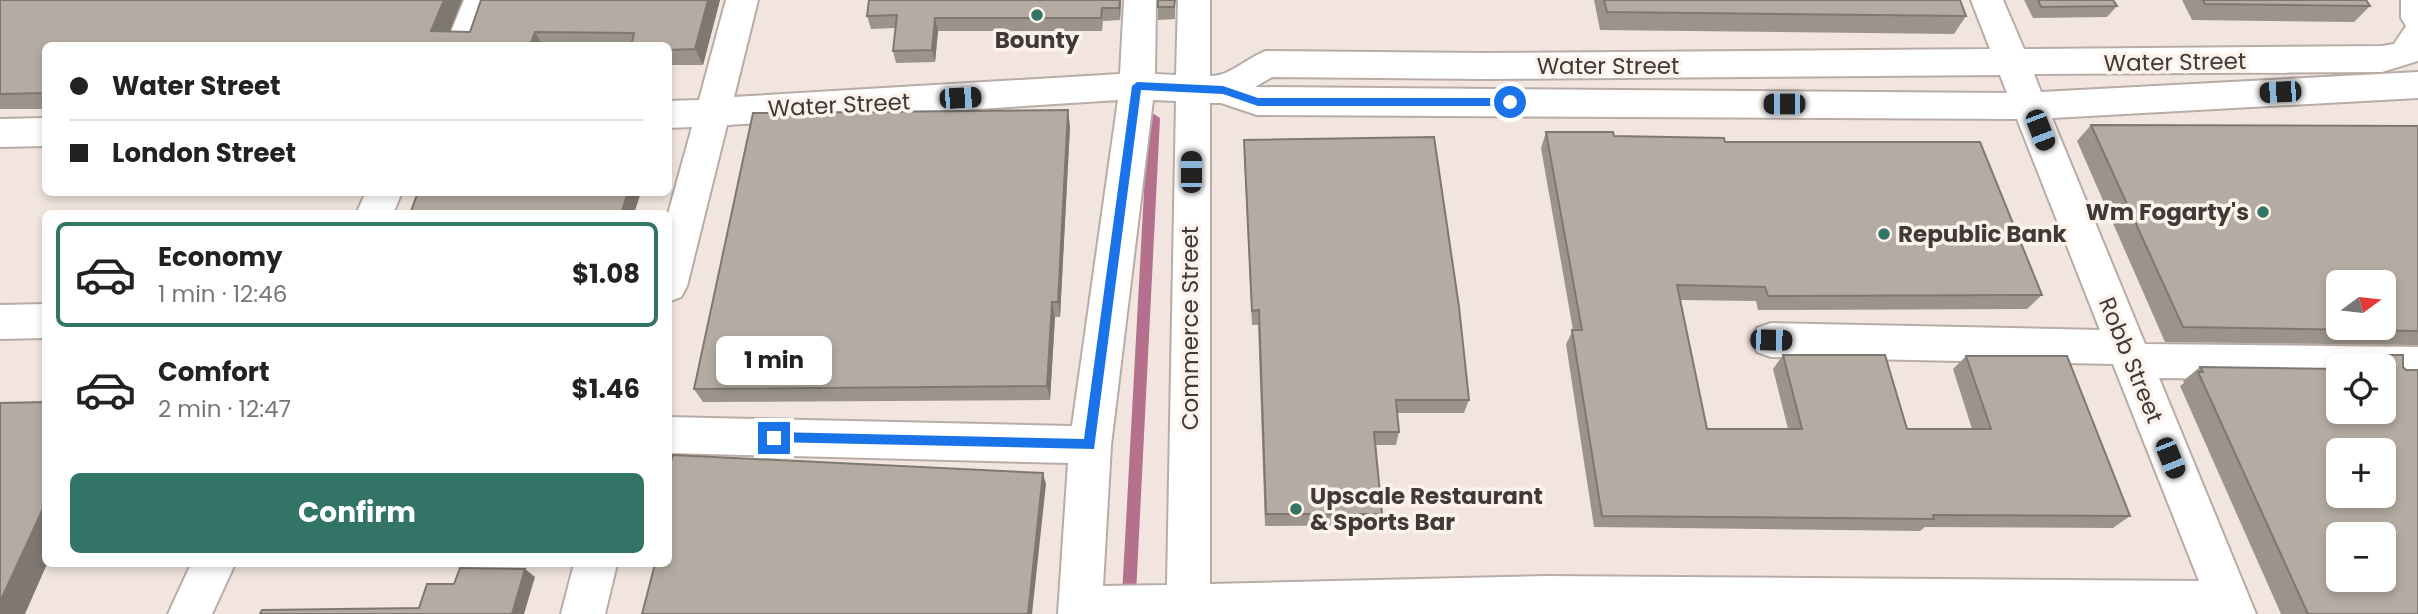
<!DOCTYPE html>
<meta charset="utf-8">
<style>
:root{--surface:#fff;--page:#f6f6f6;--text:#222;--muted:#767676;--line:#e0e0e0;--accent:#327567}
body{margin:0;font-family:Poppins,sans-serif;background:var(--page);color:var(--text);height:100vh;display:flex;flex-direction:column;font-size:26px;white-space:nowrap}
*{box-sizing:border-box;margin:0}
p{font-size:23px;color:var(--muted)}
.icon{flex:none;width:38px;height:38px;fill:none;stroke:currentColor;stroke-width:2;stroke-linecap:round;stroke-linejoin:round}
.map{position:relative;flex:1;overflow:hidden}
.side{position:absolute;left:42px;top:210px;width:630px;height:357px;display:flex;flex-direction:column;background:var(--surface);border-radius:10px;box-shadow:0 4px 10px #0003}
.side>*{flex:none}
.guide{position:absolute;left:42px;top:42px;width:630px;height:154px;border-radius:10px;box-shadow:0 4px 10px #0003;display:grid;align-content:center;height:154px;padding:0 28px;background:var(--surface)}
.needle{width:46px;rotate:75deg}
.controls{position:absolute;left:2326px;top:270px;display:grid;gap:14px}
.controls a{display:grid;place-items:center;width:70px;height:70px;border-radius:10px;background:var(--surface);box-shadow:0 4px 10px #0003;font-size:35px}
.end{position:absolute;width:32px;height:32px;margin:-16px;border:9px solid #1a73e8;background:#fff;box-shadow:0 0 0 4px #fff}
.from{border-radius:50%}
.bubble{position:absolute;height:49px;border-radius:10px;background:var(--surface);box-shadow:0 4px 10px #0003;font-size:23px;font-weight:700;line-height:49px;text-align:center}
.car{position:absolute;width:21px;height:42px;margin:-21px -10px;border-radius:9px;box-shadow:0 0 5px 2px #0007;background:linear-gradient(#222 24%,#8ab4d8 0 40%,#222 0 76%,#8ab4d8 0 86%,#222 0)}
.guide b{display:flex;align-items:center;gap:24px;height:66px;font-size:26px}
.guide b+b{border-top:2px solid var(--line)}
.guide i{width:18px;height:18px;background:var(--text)}
ul{padding:12px 0 0;list-style:none}
li{display:flex;align-items:center;gap:21px;height:105px;margin:0 14px 10px;padding:0 14px;border:4px solid transparent;border-radius:10px}
li div{flex:1}
li b{display:block;font-size:26px}
li em{font-style:normal;font-weight:700}
li.selected{border-color:var(--accent)}
li>.icon{width:63px;height:63px;stroke-width:1.5}
.primary-button{display:flex;gap:14px;margin-top:auto;padding:14px 28px}
.primary-button a{flex:1;height:80px;border-radius:10px;background:var(--accent);color:#fff;font-size:28px;font-weight:700;line-height:80px;text-align:center}
.map>svg:first-child{display:block}
.lines{fill:none;stroke-linecap:round;stroke-linejoin:round}
.stream{fill:#b4708c;fill-rule:evenodd}
.minor-casing{stroke:#b8aca6;stroke-width:4}
.minor{fill:#fff;fill-rule:evenodd}
.wall{fill:#9b948b}
.shaded-wall{fill:#7e7871}
.building{fill:#b4aca2;stroke:#7e7871;stroke-width:2;fill-rule:evenodd}
.route{fill:#1a73e8}
.poi-dot{fill:#327567;stroke:#fff2ec;stroke-width:2.5}
.labels{text-anchor:middle;stroke-width:7;stroke-linejoin:round;paint-order:stroke}
.poi-label{font-size:23px;font-weight:bold;fill:#3f3937;stroke:#fff2ec;text-anchor:start}
.street-label{font-size:23px;fill:#3f3937;stroke:#fff2ec}
</style>
<div class="map">
<svg width="2418" height="614" viewBox="0 0 2418 614">
<rect width="100%" height="100%" fill="#f2e5df"/>
<g class="lines">
<path class="stream" d="M1154 114 1160 118 1135 614H1121L1148 118Z"/>
<defs>
<path id="minor" d="M464 0H496L479 46H445Z
M726 0H758L734 97 1120 74 1124 0H1156L1155 74 1176 75 1178 0H1210V76C1229 77 1248 57 1266 51L1482 53 1990 49 1971 0H2003L2024 49 2382 46 2394 44 2406 26 2401 18V0H2418V61L2382 72 2034 74 2041 92 2418 72V98L2052 118 2145 344 2418 347V381H2384V366H2338V380L2159 378 2256 614H1058L1068 463 668 453V417L1072 426 1118 100 727 125 687 286 681 297 668 302V214L692 127 668 128V101L699 100ZM2000 75 2007 93 1255 87 1272 77 1482 79ZM1153 100 1176 101 1167 585 1103 586 1111 445ZM1210 103H1221L1257 115 2017 119 2100 330 1771 323 1757 328 1751 340 1757 352 1771 357 2113 364 2199 581 1545 576 1210 584Z
M46 118V146L0 147V119Z
M366 192H402L393 214H356Z
M46 304V338L0 339V305Z
M191 564H235L212 614H168Z
M574 564H617L605 614H561Z"/>
</defs>
<use href="#minor" class="minor-casing"/>
<use href="#minor" class="minor"/>
</g>
<path class="wall" d="M0 0H462L449 32H470L481 0H720L703 65H668V46H46V109H0Z
M869 0H1121L1120 20 1103 21 1102 31H938L935 62 896 63 893 51 895 28 871 29 867 16Z
M1158 0H1175V19L1158 20Z
M1594 0H1960L1966 16 1954 34 1600 30Z
M2024 0H2113L2117 6 2107 17 2033 18Z
M2182 0H2366L2370 6 2354 22 2192 20Z
M2091 125 2418 126V345L2165 342 2077 141Z
M1070 126 1060 317H1055L1050 400 703 402 694 389Z
M1546 132 1725 142 2042 295 2027 309 1758 310 1756 301 1680 300 1707 429H1788L1773 369 1783 355 1907 429H1972L1953 369 1966 356 2130 516 2113 528 1925 527 1920 531 1594 527 1566 344 1573 330 1541 148Z
M1244 140 1469 400 1464 413H1397L1399 432 1396 445H1376L1382 514 1378 525 1265 526 1258 325H1252L1244 156Z
M2361 355 2403 367 2418 614H2281L2180 386 2184 383 2183 381 2200 367 2338 411 2384 366H2345Z"/>
<path class="shaded-wall" d="M444 0H462L444 46 431 31Z
M708 0H720L703 65 695 49Z
M1120 0H1121L1120 20 1119 8Z
M935 18 938 31 935 62 932 50Z
M535 32 543 46H530Z
M1068 110 1070 126 1060 317 1058 302Z
M628 192H641L634 214H621Z
M1052 302 1055 317 1050 400 1047 386Z
M1043 473 1046 484 1032 614H1028Z
M46 502V564H47L25 614H0V602Z
M525 569 535 577 524 614H512Z"/>
<path class="building" d="M0 0H444L431 31 470 32 481 0H708L695 49 668 50V46H631L634 33 535 32 530 46H46V93L0 94Z
M869 0H1120L1119 8H1102L1101 18H935L932 50 893 51 897 15 867 16Z
M1158 0H1175L1174 7H1158Z
M1604 0H1960L1966 16 1607 12Z
M2038 0H2113L2117 6 2041 7Z
M2203 0H2366L2370 6 2205 4Z
M1068 110 1058 302H1052L1047 386 694 389 753 113Z
M2091 125 2418 126V331L2183 327ZM2338 282H2384V327H2338Z
M1546 132H1613L1614 136 1724 138 1725 142H1980L2042 295 1768 296 1765 287 1677 285 1707 429H1802L1783 355H1885L1907 429H1991L1966 356H2067L2130 516 1933 515 1934 519 1602 516 1572 330H1582Z
M1434 137 1459 307 1469 400H1396L1399 432H1374L1382 514H1266L1259 310 1252 311 1244 140Z
M418 192H628L621 214H410Z
M2361 355H2403V367L2406 370H2418V614H2308L2198 372H2203L2200 367 2338 369V411H2384V366H2361ZM2338 450H2384V495H2338ZM2338 534H2384V579H2338Z
M46 402V502L0 602V403Z
M673 455 1043 473 1028 614H642L655 564H668V470Z
M460 568 525 569 512 614H260L262 610 419 608 427 584H454Z"/>
<path class="route" d="M1137 82 1223 86 1258 98H1510L1515 102 1510 106H1258L1223 94 1141 90 1094 449 770 442 768 438 774 432 1084 439 1132 86Z"/>
<g class="poi-dot">
<circle cx="1037" cy="15" r="7"/>
<circle cx="2263" cy="212" r="7"/>
<circle cx="1884" cy="234" r="7"/>
<circle cx="1296" cy="509" r="7"/>
</g>
<g class="labels">
<g class="poi-label">
<text x="1037" y="48" text-anchor="middle">Bounty</text>
<text x="2249" y="220" text-anchor="end">Wm Fogarty's</text>
<text x="1898" y="242">Republic Bank</text>
<text x="1310" y="504">Upscale Restaurant<tspan x="1310" dy="26">&amp; Sports Bar</tspan></text>
</g>
<g class="street-label">
<text transform="translate(2175 62) rotate(-1)" y="8">Water Street</text>
<text x="1608" y="74">Water Street</text>
<text transform="translate(839 105) rotate(-3)" y="8">Water Street</text>
<text transform="translate(1190 328) rotate(-90)" y="8">Commerce Street</text>
<text transform="translate(2131 360) rotate(68)" y="8">Robb Street</text>
</g>
</g>
</svg>
<div class="controls">
<a><svg class="needle" viewBox="-14 -14 28 28"><path d="M0-13l5 13h-10z" fill="#e53935"/><path d="M0 13l5-13h-10z" fill="#767676"/></svg></a>
<a><svg class="icon" aria-label="locate" viewBox="0 0 24 24"><circle cx="12" cy="12" r="6"/><path d="M12 2v4M12 18v4M2 12h4M18 12h4"/></svg></a>
<a>+</a>
<a>−</a>
</div>
<i class="end from" style="left:1510px;top:102px"></i>
<i class="end" style="left:774px;top:438px"></i>
<div class="bubble" style="left:716px;top:336px;width:116px">1 min</div>
<i class="car" style="left:2280px;top:92px;rotate:267deg"></i>
<i class="car" style="left:960px;top:98px;rotate:87deg"></i>
<i class="car" style="left:1784px;top:104px;rotate:270deg"></i>
<i class="car" style="left:2040px;top:130px;rotate:159deg"></i>
<i class="car" style="left:1191px;top:172px;rotate:0deg"></i>
<i class="car" style="left:1771px;top:340px;rotate:91deg"></i>
<i class="car" style="left:2170px;top:458px;rotate:158deg"></i>
<div class="guide">
<b><i class="from"></i>Water Street</b>
<b><i></i>London Street</b>
</div>
<section class="side">
<ul>
<li class="selected"><svg class="icon" aria-label="car" viewBox="0 0 24 24"><path d="M5 17H2v-5l4-1 3-4h7l3 4 3 1v5h-3M9 17h6M6 11h13"/><circle cx="7" cy="17" r="2"/><circle cx="17" cy="17" r="2"/></svg><div><b>Economy</b><p>1 min · 12:46</p></div><em>$1.08</em></li>
<li><svg class="icon" aria-label="car" viewBox="0 0 24 24"><path d="M5 17H2v-5l4-1 3-4h7l3 4 3 1v5h-3M9 17h6M6 11h13"/><circle cx="7" cy="17" r="2"/><circle cx="17" cy="17" r="2"/></svg><div><b>Comfort</b><p>2 min · 12:47</p></div><em>$1.46</em></li>
</ul>
<div class="primary-button"><a>Confirm</a></div>
</section>
</div>
